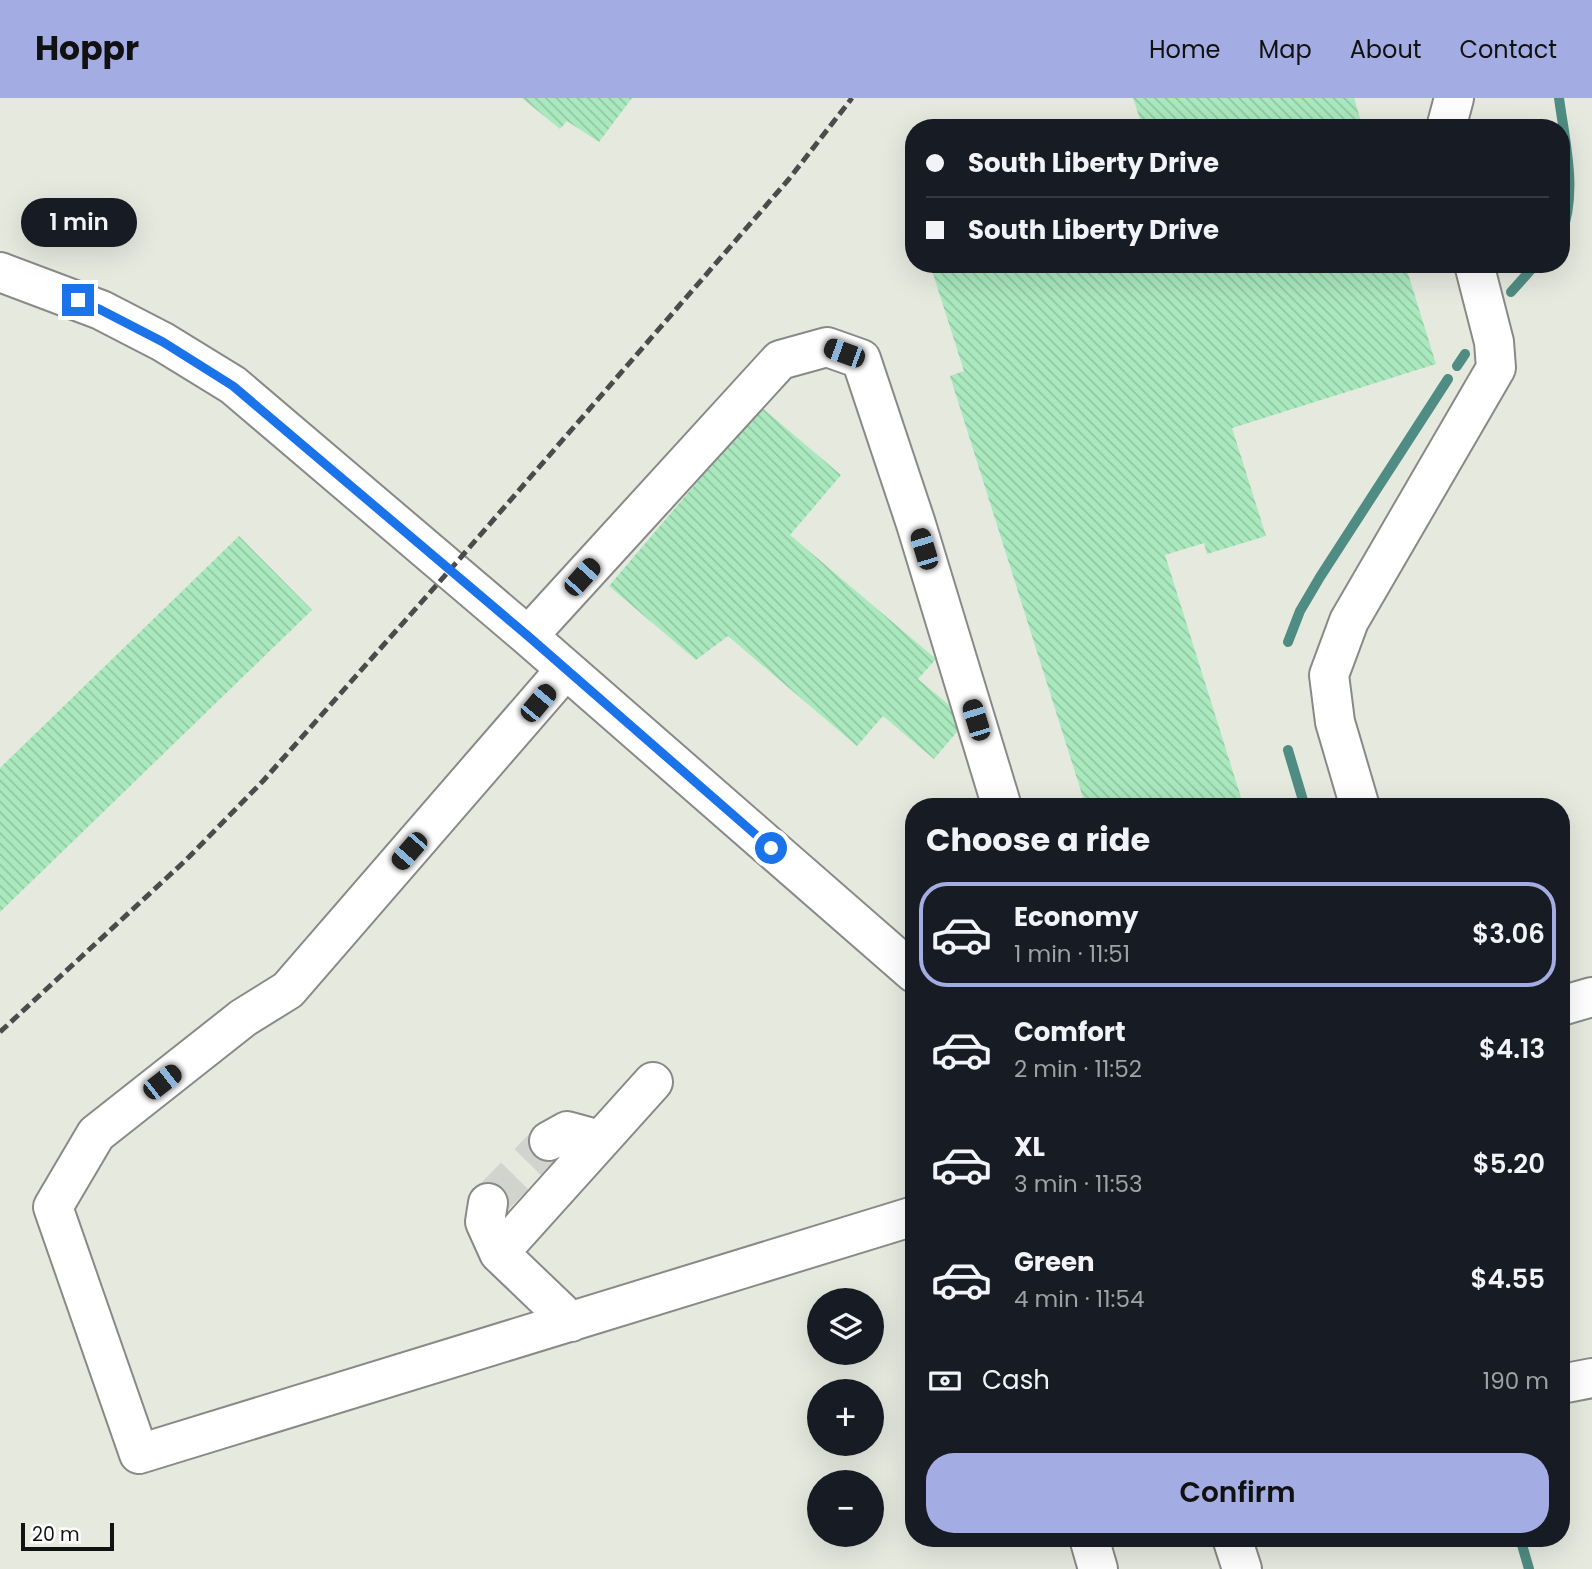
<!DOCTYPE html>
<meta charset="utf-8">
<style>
:root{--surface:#171b24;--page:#20242c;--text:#f1f3f6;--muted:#9ea1a6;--line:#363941;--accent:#a4ade3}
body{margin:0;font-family:Poppins,sans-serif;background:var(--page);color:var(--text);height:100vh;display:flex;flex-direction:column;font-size:26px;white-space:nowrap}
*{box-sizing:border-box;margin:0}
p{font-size:23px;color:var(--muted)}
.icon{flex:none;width:38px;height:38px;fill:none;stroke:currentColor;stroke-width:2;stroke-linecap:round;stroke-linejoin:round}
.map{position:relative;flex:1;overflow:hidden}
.sheet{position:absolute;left:905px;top:700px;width:665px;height:749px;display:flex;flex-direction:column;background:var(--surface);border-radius:28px;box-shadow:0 7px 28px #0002}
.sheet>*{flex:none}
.guide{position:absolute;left:905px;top:21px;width:665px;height:154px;border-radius:28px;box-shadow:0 7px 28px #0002;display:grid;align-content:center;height:154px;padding:0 21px;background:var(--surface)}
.buttons{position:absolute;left:807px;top:1190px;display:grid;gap:14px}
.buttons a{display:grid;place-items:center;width:77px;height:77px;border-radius:50%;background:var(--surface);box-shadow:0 7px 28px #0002;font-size:35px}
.scale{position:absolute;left:21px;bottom:18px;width:93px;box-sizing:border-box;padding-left:7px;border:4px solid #111211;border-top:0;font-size:19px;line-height:24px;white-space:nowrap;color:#111211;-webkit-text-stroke:5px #fff;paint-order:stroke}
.end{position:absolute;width:32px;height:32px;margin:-16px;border:9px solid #1a73e8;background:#fff;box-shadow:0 0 0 4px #fff}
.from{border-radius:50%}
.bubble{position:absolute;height:49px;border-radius:24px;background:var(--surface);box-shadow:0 7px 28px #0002;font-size:23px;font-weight:600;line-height:49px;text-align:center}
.car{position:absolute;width:21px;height:42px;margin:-21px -10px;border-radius:9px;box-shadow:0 0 5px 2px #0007;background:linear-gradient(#222 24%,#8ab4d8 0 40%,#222 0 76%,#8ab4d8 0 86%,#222 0)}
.guide b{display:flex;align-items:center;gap:24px;height:66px;font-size:26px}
.guide b+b{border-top:2px solid var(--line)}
.guide i{width:18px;height:18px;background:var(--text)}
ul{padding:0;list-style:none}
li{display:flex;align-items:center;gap:21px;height:105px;margin:0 14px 10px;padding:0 7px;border:4px solid transparent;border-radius:28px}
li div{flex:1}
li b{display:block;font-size:26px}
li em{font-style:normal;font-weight:600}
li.on{border-color:var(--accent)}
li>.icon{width:63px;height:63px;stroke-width:1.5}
h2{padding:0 21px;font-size:32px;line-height:84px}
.pay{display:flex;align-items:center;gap:18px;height:77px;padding:0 21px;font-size:26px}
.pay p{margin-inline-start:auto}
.button{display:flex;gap:14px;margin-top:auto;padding:14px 21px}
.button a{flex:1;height:80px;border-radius:28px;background:var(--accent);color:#111;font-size:28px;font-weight:600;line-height:80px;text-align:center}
header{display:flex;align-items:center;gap:42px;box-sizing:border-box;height:98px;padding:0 35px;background:var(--accent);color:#111}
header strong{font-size:33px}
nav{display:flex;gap:38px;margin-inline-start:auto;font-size:24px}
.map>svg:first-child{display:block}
.built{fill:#e5e9de;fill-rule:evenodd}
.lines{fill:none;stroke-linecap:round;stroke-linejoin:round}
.stream{stroke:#4f8c83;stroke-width:10}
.building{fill:url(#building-back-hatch)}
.minor-tunnel{stroke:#d1d3cf;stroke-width:38;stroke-dasharray:38 19;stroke-linecap:butt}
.minor-casing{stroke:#898a87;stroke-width:42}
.minor{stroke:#fff;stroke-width:38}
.rail{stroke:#4a4b4a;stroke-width:5;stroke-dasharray:10 5;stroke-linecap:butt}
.route{stroke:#1a73e8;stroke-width:9}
</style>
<header>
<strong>Hoppr</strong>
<nav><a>Home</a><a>Map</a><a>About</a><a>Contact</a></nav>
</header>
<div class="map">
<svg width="1592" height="1471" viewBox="0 0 1592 1471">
<defs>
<pattern id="building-back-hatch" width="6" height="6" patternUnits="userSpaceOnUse" patternTransform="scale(1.75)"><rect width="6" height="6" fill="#aae9be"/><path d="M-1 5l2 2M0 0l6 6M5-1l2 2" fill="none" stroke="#91c7a2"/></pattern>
</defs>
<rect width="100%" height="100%" fill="#f3f5f1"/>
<path class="built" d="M0 0H1592V1471H0ZM914 30H1561V166H914ZM914 709H1561V1440H914ZM819 1202H872V1255H819ZM819 1293H872V1346H819ZM819 1384H872V1437H819Z"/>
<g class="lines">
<path class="stream" d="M1559 0C1565 45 1578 94 1561 137
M1511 194 1536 166
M1457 268 1465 256
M1288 544 1300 513 1320 479 1448 281
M1288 652 1305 709
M1520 1440 1529 1471"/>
</g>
<path class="building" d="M522 0H632L599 44 567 23 560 31Z
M1133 0H1354L1363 30H1143Z
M930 166H1405L1436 266 1232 330 1266 438 1207 456 1204 445 1165 457 1244 709H1086L950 278 964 273Z
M761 309 841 377 790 437 936 561 918 581 967 622 934 661 883 618 857 648 728 538 696 562 609 488Z
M239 438 312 512 0 814V670Z"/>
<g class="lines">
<path class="minor-tunnel" d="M488 1105 549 1043"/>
<defs>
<path id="minor" d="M1446 30 1454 0
M0 174 101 212 163 244 233 287 528 538 914 875
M528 538 780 262 827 249 861 261 916 426 1002 709
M566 571 288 892 243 920 96 1036 53 1109 139 1356 914 1118
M1360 709 1335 624 1329 577 1349 523 1496 270 1494 244 1474 166
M1561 908 1592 899
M549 1043 567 1033 600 1042
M488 1105 485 1124 499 1155
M571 1224 499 1155 653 984
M1561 1286 1592 1280
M1089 1440 1098 1471
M1232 1440 1242 1471"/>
</defs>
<use href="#minor" class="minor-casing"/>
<use href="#minor" class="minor"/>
<path class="rail" d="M0 934 186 762 263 683 449 473 789 81 852 0"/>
</g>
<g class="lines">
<path class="route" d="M78 202 101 212 163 244 233 288 528 538 771 750"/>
</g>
</svg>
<div class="buttons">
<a><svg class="icon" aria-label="layers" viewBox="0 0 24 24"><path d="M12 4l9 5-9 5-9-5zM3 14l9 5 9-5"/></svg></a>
<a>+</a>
<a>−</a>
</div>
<div class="scale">20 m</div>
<i class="end from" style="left:771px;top:750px"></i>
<i class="end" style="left:78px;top:202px"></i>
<div class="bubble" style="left:21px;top:100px;width:116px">1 min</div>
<i class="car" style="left:844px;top:255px;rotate:290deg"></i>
<i class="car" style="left:924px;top:451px;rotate:343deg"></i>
<i class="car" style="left:582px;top:479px;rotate:42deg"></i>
<i class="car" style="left:538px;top:605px;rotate:40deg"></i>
<i class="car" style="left:976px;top:622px;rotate:343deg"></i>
<i class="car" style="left:409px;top:753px;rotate:221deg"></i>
<i class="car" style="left:162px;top:984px;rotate:52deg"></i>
<div class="guide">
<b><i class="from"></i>South Liberty Drive</b>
<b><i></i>South Liberty Drive</b>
</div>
<section class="sheet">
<h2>Choose a ride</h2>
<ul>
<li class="on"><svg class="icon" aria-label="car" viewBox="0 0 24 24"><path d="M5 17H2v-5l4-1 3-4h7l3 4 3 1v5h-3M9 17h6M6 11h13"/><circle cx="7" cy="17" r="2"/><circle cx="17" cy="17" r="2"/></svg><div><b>Economy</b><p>1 min · 11:51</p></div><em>$3.06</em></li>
<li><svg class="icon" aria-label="car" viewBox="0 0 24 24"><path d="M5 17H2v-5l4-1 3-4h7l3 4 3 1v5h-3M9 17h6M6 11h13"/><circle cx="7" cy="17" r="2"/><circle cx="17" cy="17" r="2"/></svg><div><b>Comfort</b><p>2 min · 11:52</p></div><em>$4.13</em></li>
<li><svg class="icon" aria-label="car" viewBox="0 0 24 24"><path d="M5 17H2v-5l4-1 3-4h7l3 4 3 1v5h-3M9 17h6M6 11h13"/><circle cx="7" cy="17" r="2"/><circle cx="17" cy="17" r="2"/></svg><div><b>XL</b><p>3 min · 11:53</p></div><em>$5.20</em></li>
<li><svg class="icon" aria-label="car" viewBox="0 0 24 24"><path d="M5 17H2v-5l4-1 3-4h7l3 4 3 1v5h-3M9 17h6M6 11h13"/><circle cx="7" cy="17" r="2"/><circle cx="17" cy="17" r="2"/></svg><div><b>Green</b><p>4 min · 11:54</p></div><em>$4.55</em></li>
</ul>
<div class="pay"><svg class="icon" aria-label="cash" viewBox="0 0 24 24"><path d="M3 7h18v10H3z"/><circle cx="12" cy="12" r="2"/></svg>Cash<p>190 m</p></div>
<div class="button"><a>Confirm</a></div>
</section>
</div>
